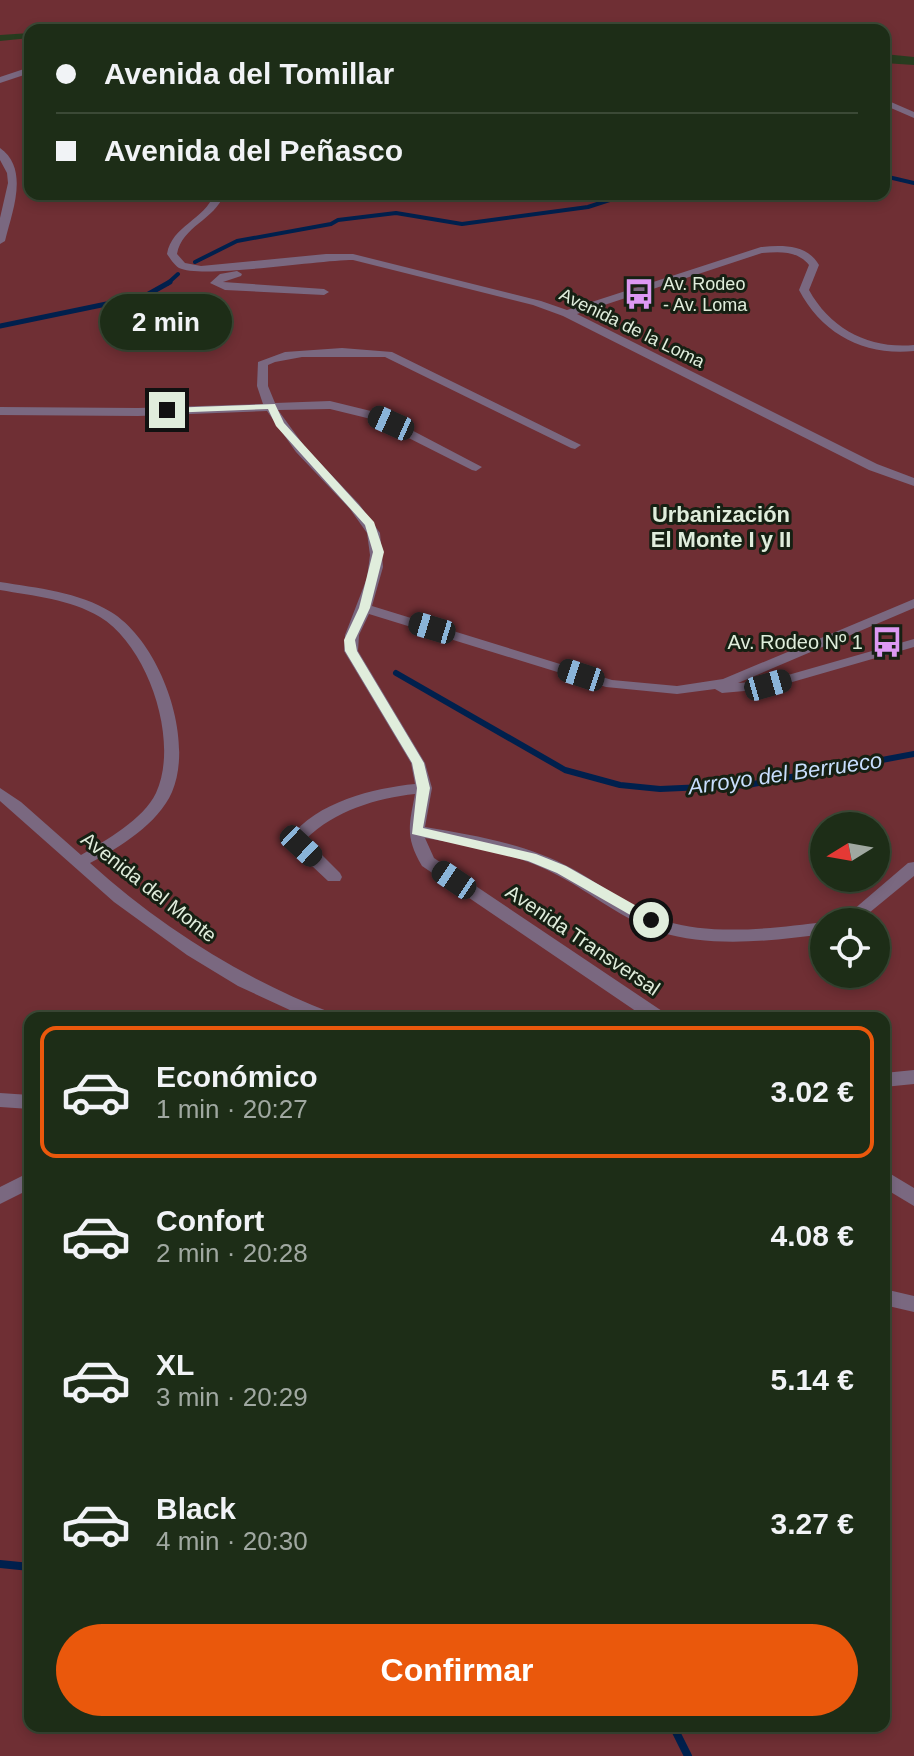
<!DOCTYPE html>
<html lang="es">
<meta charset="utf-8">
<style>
:root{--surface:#1d2d17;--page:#2a3924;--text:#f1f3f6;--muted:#a0a8a1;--line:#3b4936;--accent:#ea580c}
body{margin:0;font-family:Helvetica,sans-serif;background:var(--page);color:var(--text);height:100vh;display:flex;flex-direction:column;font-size:30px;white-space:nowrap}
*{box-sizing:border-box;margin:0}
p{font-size:26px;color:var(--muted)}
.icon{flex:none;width:44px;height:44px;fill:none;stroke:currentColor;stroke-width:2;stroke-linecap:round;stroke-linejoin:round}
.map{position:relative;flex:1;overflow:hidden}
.panel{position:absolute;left:24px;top:1012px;width:866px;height:720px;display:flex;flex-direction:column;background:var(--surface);border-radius:16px;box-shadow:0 4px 12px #0003,0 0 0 2px var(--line)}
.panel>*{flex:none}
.banner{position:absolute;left:24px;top:24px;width:866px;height:176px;border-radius:16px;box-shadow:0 4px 12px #0003,0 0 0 2px var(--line);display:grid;align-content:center;height:176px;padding:0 32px;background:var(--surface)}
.needle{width:52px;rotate:259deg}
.fabs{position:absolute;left:810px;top:812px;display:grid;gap:16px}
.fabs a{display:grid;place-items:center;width:80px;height:80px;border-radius:50%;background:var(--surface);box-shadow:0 4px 12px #0003,0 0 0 2px var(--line);font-size:40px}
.end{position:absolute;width:36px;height:36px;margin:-18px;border:10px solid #e0eddc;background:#111;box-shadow:0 0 0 4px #111}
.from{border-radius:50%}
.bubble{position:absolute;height:56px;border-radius:28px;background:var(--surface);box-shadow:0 4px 12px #0003,0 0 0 2px var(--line);font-size:26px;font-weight:800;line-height:56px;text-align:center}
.car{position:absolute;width:24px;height:48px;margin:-24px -12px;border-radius:10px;box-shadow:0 0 6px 2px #0007;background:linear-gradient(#222 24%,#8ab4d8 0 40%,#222 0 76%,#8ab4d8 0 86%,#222 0)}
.banner b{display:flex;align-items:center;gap:28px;height:76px;font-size:30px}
.banner b+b{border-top:2px solid var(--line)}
.banner i{width:20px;height:20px;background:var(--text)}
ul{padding:14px 0 0;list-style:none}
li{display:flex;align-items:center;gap:24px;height:132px;margin:0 16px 12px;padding:0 16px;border:4px solid transparent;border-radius:16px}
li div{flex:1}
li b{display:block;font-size:30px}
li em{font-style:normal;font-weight:800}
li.selected{border-color:var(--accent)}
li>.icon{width:72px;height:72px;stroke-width:1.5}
.action{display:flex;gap:16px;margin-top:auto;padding:16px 32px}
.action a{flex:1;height:92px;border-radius:48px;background:var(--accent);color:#fff;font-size:32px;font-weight:800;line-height:92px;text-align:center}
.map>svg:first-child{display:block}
.green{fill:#6f2f34;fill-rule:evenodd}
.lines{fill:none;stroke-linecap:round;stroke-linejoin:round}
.stream-far3{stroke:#00204d;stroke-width:4}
.stream-far2{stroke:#00204d;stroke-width:5}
.stream-far1{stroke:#00204d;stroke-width:6}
.stream{stroke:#00204d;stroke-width:8}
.street{fill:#7a6880;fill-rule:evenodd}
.route{fill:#e0eddc}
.labels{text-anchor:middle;stroke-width:6;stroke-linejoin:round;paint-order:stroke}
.far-poi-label{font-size:18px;fill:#e0eddc;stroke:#162013;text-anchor:start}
.far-street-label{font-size:18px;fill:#e0eddc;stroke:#162013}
.poi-label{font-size:20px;fill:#e0eddc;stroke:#162013;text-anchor:end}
.street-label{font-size:20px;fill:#e0eddc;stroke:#162013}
.neighbourhood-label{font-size:22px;font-weight:bold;fill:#e0eddc;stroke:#162013}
.water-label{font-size:22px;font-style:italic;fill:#c8defd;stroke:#162013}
</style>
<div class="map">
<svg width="914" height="1756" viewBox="0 0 914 1756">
<rect width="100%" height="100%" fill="#273c1f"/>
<path class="green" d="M0 0H914V57L884 54V30L81 29 30 30V33L0 35Z
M30 38V194H884V63L914 65V1756H0V41ZM824 826H876V878H824ZM824 922H876V974H824ZM30 1018H884V1726H30Z"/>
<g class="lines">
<path class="stream-far3" d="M884 176 914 183
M195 262 237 241 331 224 338 220 396 213 462 224 588 207 628 194
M167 284 178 274"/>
<path class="stream-far2" d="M0 326 145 296 170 282"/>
<path class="stream-far1" d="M396 673 565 770 620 785 660 789 748 785 914 754"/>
<path class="stream" d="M0 1564 30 1567
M673 1726 688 1756"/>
<path class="street" d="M30 67V73L0 83V77Z
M884 99 914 112V118L884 105Z
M0 148C30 169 12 212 5 241L0 244V218L8 183 7 173 0 160Z
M214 194H224C215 220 182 226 177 254L185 263 201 266 326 254H353L541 301 567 310 761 247C782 245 807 244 819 265L809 290C831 330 870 349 914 345V351C864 356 822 334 799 290L809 265C797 250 779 252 762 253L577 314 877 464 914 478V486L869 470 563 316 533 305 353 260C318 260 202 279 179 268 174 265 170 258 167 254 172 225 205 220 214 194Z
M237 271 242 274 241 276 223 282 324 289 329 292 324 295 225 290 210 283 220 274Z
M342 348 392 352 581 445 575 449 571 448 385 357H302L275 362 268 365V386L275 403 330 401 379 413 482 467 476 471 472 470 371 419 330 409 278 410 305 447 359 504 380 533 383 567 372 606 612 680 677 686 723 679 914 599V608L738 683 767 681 914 639V647L768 689 722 693 715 689 677 694 606 687 369 614 359 635 358 651 425 763 432 788 425 827C473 835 527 844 571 868 603 885 631 910 666 921 712 936 777 928 824 922V934C772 941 711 948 660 932 623 920 593 894 559 876 519 854 470 845 425 838L434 858 665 1013 668 1018H646L422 866C405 837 409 826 415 794 377 798 334 811 306 839L340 873 342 877 340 881H328L295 850 290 838C316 802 374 788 415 784L411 763 344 651 345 635 367 578 370 555 367 533 350 509 296 452 267 411 138 416 0 415V407L138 408 263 404 257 386 258 362 285 352Z
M0 582C37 588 79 592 111 612 160 642 195 738 172 792 158 824 120 847 90 863 162 928 242 978 332 1013L335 1018H308L292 1011 238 986 187 955 114 902 0 801V788L21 802 81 855C106 840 143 820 156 793 180 741 148 646 100 617 70 599 34 596 0 590Z
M914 862V876L858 922H839L908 863Z
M914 1070V1084L884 1087V1073Z
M0 1093 30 1095V1109L0 1107Z
M884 1170 914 1188V1206L884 1188Z
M30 1172V1189L0 1204V1187Z
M884 1289 914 1296V1312L884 1305Z"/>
</g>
<path class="route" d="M275 404 284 423 374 522 384 552 370 608 355 640 357 651 424 763 430 788 423 828 536 854 566 866 656 917V924H646L557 873 528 861 412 834 417 788 412 763 345 651 344 640 359 608 373 552 365 525 276 426 268 409 167 413 162 410 167 408Z"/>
<defs>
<symbol id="bus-bare" viewBox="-9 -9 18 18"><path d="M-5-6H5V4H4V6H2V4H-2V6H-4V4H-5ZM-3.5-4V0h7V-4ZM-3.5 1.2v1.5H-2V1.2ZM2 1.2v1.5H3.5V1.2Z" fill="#dd99f3" stroke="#162013" stroke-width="2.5" paint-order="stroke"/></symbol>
</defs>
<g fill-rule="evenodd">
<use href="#bus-bare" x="617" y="272" width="44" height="44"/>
<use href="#bus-bare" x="865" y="620" width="44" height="44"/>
</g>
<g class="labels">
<g class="far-poi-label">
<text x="663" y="290">Av. Rodeo<tspan x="663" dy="21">- Av. Loma</tspan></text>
</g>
<g class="far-street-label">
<text transform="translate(632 328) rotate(26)" y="6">Avenida de la Loma</text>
</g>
<g class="poi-label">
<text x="863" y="649">Av. Rodeo Nº 1</text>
</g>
<g class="street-label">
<text transform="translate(149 887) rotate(38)" y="7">Avenida del Monte</text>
<text transform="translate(583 940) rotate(34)" y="7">Avenida Transversal</text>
</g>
<g class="neighbourhood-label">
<text x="721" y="522">Urbanización<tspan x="721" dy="25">El Monte I y II</tspan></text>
</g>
<g class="water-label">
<text transform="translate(785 773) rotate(-8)" y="8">Arroyo del Berrueco</text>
</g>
</g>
</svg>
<div class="fabs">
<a><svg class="needle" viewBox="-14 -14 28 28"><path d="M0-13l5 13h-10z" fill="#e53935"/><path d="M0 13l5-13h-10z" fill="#a0a8a1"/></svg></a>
<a><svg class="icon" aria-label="locate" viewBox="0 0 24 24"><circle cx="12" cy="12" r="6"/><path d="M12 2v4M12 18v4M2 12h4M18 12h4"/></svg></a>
</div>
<i class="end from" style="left:651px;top:920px"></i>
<i class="end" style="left:167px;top:410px"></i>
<div class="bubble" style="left:100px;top:294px;width:132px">2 min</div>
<i class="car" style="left:391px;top:423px;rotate:294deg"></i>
<i class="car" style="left:432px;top:628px;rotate:287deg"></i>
<i class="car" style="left:581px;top:675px;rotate:288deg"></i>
<i class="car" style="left:768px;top:685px;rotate:74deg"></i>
<i class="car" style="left:301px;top:846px;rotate:133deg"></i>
<i class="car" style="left:454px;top:880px;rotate:304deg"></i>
<div class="banner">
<b><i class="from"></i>Avenida del Tomillar</b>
<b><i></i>Avenida del Peñasco</b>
</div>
<section class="panel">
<ul>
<li class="selected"><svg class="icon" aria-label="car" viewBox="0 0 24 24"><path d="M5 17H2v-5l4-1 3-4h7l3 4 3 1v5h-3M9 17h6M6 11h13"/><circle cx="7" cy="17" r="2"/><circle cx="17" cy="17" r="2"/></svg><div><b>Económico</b><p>1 min · 20:27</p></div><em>3.02 €</em></li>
<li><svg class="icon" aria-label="car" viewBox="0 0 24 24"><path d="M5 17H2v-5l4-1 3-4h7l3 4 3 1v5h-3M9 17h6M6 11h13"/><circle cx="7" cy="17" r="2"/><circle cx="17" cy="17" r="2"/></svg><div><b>Confort</b><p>2 min · 20:28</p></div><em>4.08 €</em></li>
<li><svg class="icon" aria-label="car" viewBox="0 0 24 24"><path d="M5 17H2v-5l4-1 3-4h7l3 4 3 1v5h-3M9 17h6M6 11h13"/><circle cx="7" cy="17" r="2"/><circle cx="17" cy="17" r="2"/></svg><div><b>XL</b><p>3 min · 20:29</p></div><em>5.14 €</em></li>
<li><svg class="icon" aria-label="car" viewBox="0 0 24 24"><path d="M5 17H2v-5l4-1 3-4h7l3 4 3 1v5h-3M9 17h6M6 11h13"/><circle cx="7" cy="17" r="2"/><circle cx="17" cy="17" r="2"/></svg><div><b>Black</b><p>4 min · 20:30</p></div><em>3.27 €</em></li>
</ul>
<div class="action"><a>Confirmar</a></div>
</section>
</div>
